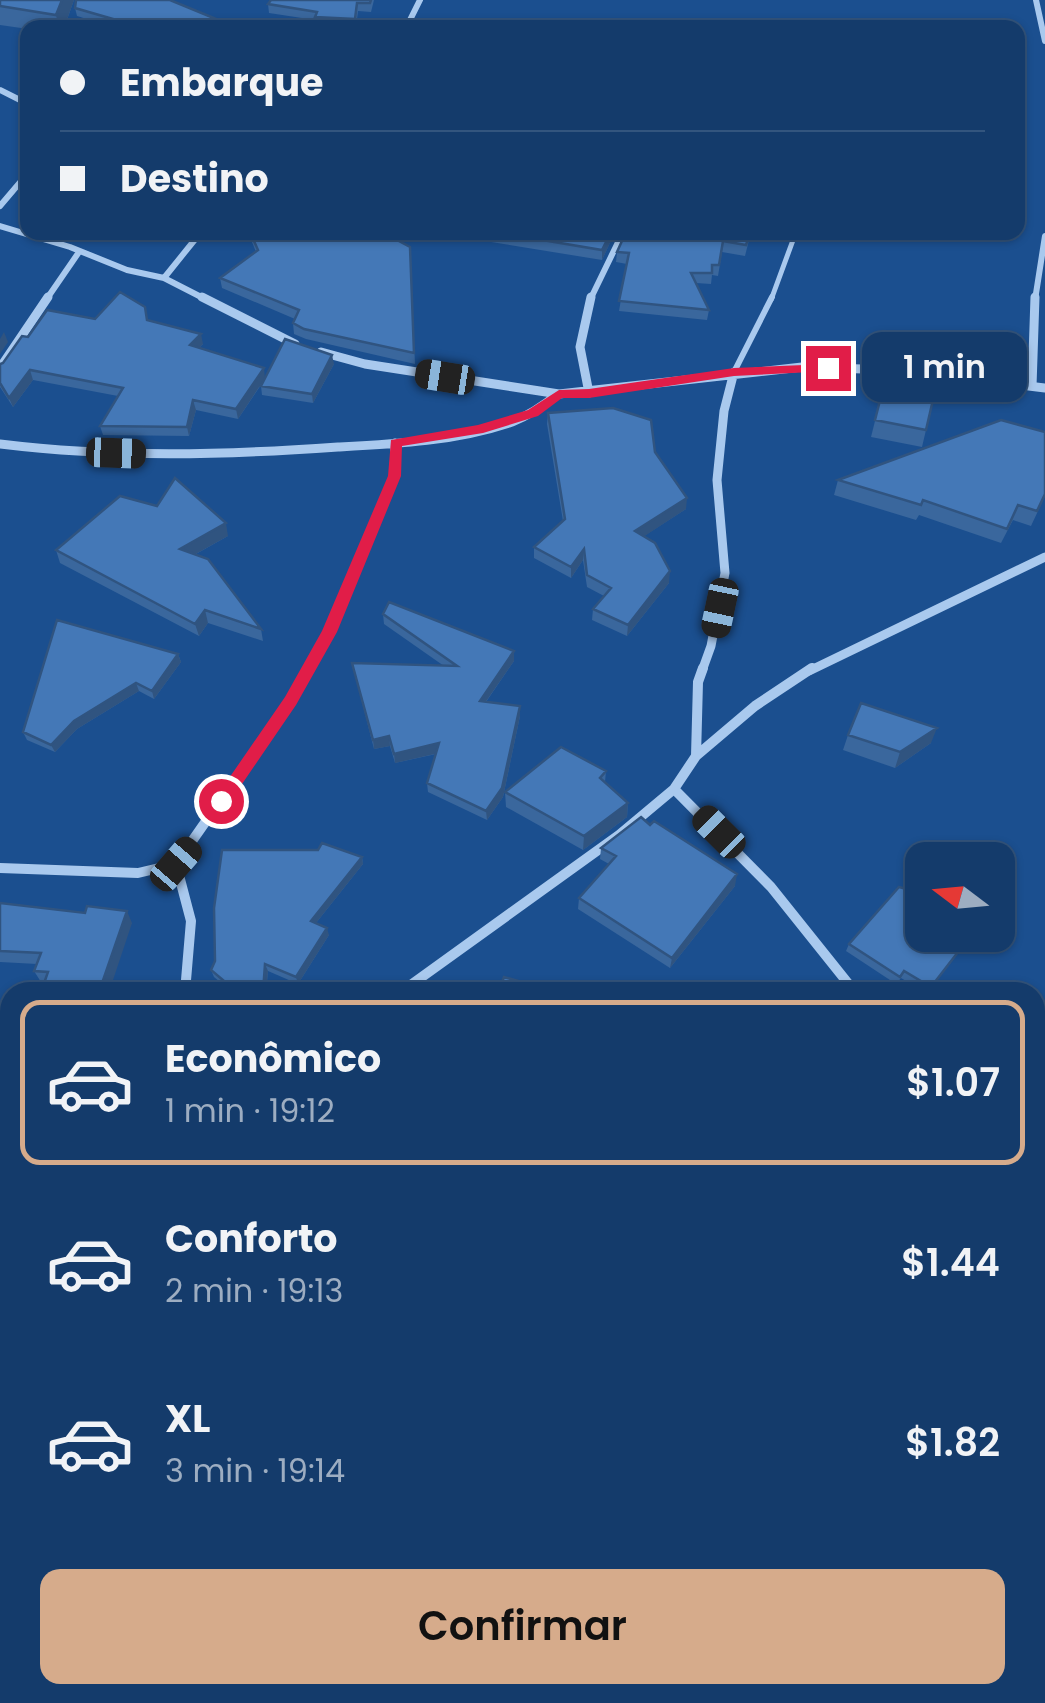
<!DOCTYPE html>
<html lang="pt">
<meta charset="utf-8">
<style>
:root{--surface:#143b6b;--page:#214673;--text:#f1f3f6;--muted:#9dadc1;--line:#33557e;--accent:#d6ab8b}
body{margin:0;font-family:Poppins,sans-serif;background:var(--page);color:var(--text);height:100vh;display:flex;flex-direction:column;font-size:38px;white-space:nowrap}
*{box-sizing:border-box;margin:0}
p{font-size:32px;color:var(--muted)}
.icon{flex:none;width:55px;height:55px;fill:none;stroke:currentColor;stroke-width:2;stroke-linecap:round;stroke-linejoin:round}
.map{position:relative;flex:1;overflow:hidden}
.sheet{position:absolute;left:0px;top:982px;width:1045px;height:722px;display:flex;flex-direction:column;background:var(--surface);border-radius:30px 30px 0 0;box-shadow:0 2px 8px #0004,0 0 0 2px var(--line)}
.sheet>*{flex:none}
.guide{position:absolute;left:20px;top:20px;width:1005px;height:220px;border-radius:20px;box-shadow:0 2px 8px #0004,0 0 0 2px var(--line);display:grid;align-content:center;height:220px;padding:0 40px;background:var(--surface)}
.needle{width:65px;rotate:286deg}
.tools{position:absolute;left:905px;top:842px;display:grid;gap:20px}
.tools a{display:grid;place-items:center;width:110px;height:110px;border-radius:20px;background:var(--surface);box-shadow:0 2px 8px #0004,0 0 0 2px var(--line);font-size:50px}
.end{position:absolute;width:45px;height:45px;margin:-22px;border:12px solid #e11d48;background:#fff;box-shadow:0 0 0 5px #fff}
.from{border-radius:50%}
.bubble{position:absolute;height:70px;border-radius:20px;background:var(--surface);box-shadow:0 2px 8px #0004,0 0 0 2px var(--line);font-size:32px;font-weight:600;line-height:70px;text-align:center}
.car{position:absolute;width:30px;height:60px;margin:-30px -15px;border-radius:12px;box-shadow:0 0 8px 2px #0007;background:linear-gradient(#222 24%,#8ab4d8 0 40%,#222 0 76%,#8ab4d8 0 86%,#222 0)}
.guide b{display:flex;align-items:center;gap:35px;height:95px;font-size:38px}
.guide b+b{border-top:2px solid var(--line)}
.guide i{width:25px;height:25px;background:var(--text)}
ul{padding:18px 0 0;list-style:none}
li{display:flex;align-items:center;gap:30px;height:165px;margin:0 20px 15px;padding:0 20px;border:5px solid transparent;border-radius:20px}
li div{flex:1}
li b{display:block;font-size:38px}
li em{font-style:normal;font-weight:600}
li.on{border-color:var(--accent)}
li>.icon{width:90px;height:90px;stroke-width:1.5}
.primary-button{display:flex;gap:20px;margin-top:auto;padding:20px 40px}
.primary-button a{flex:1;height:115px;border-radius:20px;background:var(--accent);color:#111;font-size:40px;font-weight:600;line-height:115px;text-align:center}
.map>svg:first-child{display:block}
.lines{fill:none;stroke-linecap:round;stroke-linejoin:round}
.service-far1{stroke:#a9c9ee;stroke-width:5}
.service{stroke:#a9c9ee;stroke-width:6}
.minor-far3{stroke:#a9c9ee;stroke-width:6}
.minor-far2{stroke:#a9c9ee;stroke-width:9}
.minor-far1{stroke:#a9c9ee;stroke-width:10}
.minor{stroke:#a9c9ee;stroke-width:12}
.tertiary{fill:#a9c9ee;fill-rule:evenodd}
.wall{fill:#3a679d}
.shaded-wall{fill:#305480}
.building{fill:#4478b7;stroke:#305480;stroke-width:2.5}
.route{fill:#e11d48}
</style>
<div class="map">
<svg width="1045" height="1703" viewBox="0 0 1045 1703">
<rect width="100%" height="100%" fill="#1b4f8f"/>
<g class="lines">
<path class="service-far1" d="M771 300 796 232"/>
<path class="service" d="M734 372 772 297"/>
<path class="minor-far3" d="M1036 0 1045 41
M406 28 420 0
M0 90 28 104
M0 206 28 173
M0 226 70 247 127 270 164 278 207 300
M164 278 201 232
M46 300 79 252
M590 300 623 232
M1035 300 1045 236"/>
<path class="minor-far2" d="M202 297 295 344
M321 352 365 364 559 394 802 367 893 370 1045 388
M0 368 48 297
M1032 386 1035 297
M589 393 580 347 591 297
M0 444C113 458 225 455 338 447 396 444 457 441 512 422 530 415 543 406 558 394
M307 671 329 631 394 476 395 443
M702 671 711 646 725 573 717 480 724 411 734 372
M809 671 1045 557"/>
<path class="minor-far1" d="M696 756 698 682 703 668
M674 789 771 887 855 992
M176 864 191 921 185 992
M0 868 138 873 176 864 290 701 308 668
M401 992 619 835 674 789 696 756 755 706 812 668
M1035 1059 1045 1063"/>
<path class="minor" d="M0 1343 10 1330
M763 1703 765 1695"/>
<path class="tertiary" d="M10 1338V1360L0 1362V1340Z
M1035 1388H1045V1410H1035Z"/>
</g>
<path class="wall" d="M0 0H74L64 28H28V29L0 25Z
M271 0H374L371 12 358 11 356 28 316 26 315 20 269 13 268 4Z
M75 8 238 28H116L77 16Z
M248 232H382L410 247 415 364 306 339 294 334 293 323 295 319 222 288 220 278 256 252Z
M429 232H615L602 260Z
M626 232H751L745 256 722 252 718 276 712 275 711 284 696 283 709 310 707 320 619 311 627 264 616 262 617 252Z
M95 319 148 320 203 344 199 348 265 377 334 364 313 403 262 395 261 386 265 379 238 419 196 410 189 436 103 435 100 426 118 396 33 380 13 407 0 387V364L3 363 28 337Z
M888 369 926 430 922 447 871 437Z
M548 413 655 452 686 509 644 536 669 583 627 636 592 620 593 609 604 596 587 587 583 560 571 578 534 558V547L563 521 547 424Z
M838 480 1045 496 1031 526 1013 520 1001 543 919 515 916 520 834 495Z
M228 536 196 554 261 629 263 641 208 623 199 636 60 563 56 550Z
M383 614 514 651V661L486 702 520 716 503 797 487 820 428 792 427 783 436 754 395 763 390 746 374 749 352 663 444 666 384 624Z
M178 654 181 662 154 699 139 691 77 729 55 752 27 740 23 732Z
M848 735 931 743 895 768 843 750Z
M606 771 605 782 628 803 627 817 583 850 506 807 505 792Z
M650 825 735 886 670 968 578 909 579 898 609 864 600 859 601 848Z
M362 857 363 864 316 923 329 935 298 984 268 971 266 992H232L214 977 211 970Z
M0 903 132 923 45 983 41 982 34 971 37 964 0 962Z
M965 943 928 992H925L901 978 896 984 846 951 849 944Z
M1035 1482 1045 1483V1586L1035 1585Z"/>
<path class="shaded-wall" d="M62 0H74L64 28H59L56 15Z
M611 232H615L602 260V250Z
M4 332 8 342 0 354V339Z
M201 334 203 344 192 355 190 345Z
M332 355 334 364 313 403 312 394Z
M264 368 265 378 238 419 236 409Z
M30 370 33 380 13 407 9 398Z
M193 400 196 410 189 436 187 427Z
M687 498 686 509 634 543 635 531Z
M226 523 228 536 183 561 180 549Z
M584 549 583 560 571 578V567Z
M670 571 669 583 627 636 628 625Z
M205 610 208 623 199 636 195 624Z
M514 651V661L480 710V701Z
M178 654 181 662 154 699 152 691Z
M136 683 139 691 77 729 55 752 51 745 74 721Z
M520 706V716L503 797 487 820 486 811Z
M937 728 931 743 895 768 900 752Z
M389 736 390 746 374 749 373 740Z
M439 743V753L395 763 394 754Z
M628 803 627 817 583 850 584 836Z
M362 857 363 864 312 928 311 921Z
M737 874 735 886 670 968 672 958Z
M127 911 132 923 109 992H99Z
M327 928 329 935 298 984 296 977Z
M965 943 961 950 928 992 931 987Z
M265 964 268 971 266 992H263Z"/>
<path class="building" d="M0 0H62L56 15 0 6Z
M76 0H170L238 28H144L75 8Z
M271 0H371L370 3H357L355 19 315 17 317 12 268 4Z
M250 232H382L410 247 414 353 304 329 293 323 299 310 220 278 258 250Z
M494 232H611L602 250Z
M626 232H750L746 245 723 241 719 265H712V273H691L709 310 619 301 629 253 617 252Z
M120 292 145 307 147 320 201 334 190 345 264 368 236 409 193 400 187 427 100 426 123 388 30 370 9 398 0 383V364L3 363 22 336 28 337 47 310 95 319Z
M285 339 332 355 312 394 261 386Z
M888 369 938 378 926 430 875 420Z
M613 408 651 420 655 452 687 498 635 531 655 543 670 571 628 625 593 609 611 588 587 575 584 549 571 567 534 547 565 519 548 413Z
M1001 420 1045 432V494L1037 511 1018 505 1007 529 923 500 921 505 838 480Z
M175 478 226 523 180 549 208 559 261 629 205 610 195 624 56 550 120 496 157 506Z
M389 602 514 651 480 701 520 706 502 788 486 811 427 783 439 743 394 754 389 736 373 740 352 663 457 666 383 614Z
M57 620 178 654 152 691 136 683 74 721 51 745 23 732Z
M861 703 937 728 900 752 848 735Z
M561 747 606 771 600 778 628 803 584 836 505 792Z
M641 817 650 825 654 821 737 874 672 958 579 898 616 856 601 848Z
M322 843 362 857 311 921 327 928 296 977 265 964 263 992H237L211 970 215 961 214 908 222 850H318Z
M899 887 922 893V935H966L965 943 931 987 904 971 900 977 849 944Z
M0 903 85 913 87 906 127 911 99 992H41L48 972 34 971 41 953 0 951Z
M504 977 557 992H498Z
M10 1401V1464L0 1461V1432Z
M10 1466V1483L3 1480Z
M1035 1482 1045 1483V1580L1035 1579Z
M283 1695H307L315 1703H280Z
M529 1695H611L610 1703H527Z
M875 1695H922L921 1703H873Z"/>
<path class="route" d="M828 364 832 365V371L734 376 589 398H562L538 416 483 433 402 446 401 476 337 632 296 705 227 806H216V797L285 697 322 631 388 476 391 440 478 425 528 410 559 390 589 389 734 368Z"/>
</svg>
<div class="tools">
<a><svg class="needle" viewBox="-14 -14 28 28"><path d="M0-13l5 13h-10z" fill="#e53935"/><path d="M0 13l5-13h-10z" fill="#9dadc1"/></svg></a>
</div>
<i class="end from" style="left:221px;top:801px"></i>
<i class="end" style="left:828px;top:368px"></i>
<div class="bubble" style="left:862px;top:332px;width:165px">1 min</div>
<i class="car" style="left:445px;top:377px;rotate:279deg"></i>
<i class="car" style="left:116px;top:453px;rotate:92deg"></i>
<i class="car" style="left:720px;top:608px;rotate:192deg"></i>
<i class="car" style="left:719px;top:832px;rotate:315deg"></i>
<i class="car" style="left:176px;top:864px;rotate:41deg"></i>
<div class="guide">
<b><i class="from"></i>Embarque</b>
<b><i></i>Destino</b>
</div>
<section class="sheet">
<ul>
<li class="on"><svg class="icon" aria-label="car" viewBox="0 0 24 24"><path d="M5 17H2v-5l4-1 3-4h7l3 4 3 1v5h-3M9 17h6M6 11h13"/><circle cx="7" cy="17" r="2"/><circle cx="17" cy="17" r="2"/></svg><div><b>Econômico</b><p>1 min · 19:12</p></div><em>$1.07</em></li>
<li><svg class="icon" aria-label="car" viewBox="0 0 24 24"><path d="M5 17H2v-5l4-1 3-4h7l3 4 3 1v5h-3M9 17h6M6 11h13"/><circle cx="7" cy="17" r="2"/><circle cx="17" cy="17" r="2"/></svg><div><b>Conforto</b><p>2 min · 19:13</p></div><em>$1.44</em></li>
<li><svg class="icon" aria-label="car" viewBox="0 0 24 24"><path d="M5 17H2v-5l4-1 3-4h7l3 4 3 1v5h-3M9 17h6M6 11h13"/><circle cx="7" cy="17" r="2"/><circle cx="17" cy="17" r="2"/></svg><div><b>XL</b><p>3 min · 19:14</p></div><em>$1.82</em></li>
</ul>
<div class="primary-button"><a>Confirmar</a></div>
</section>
</div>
